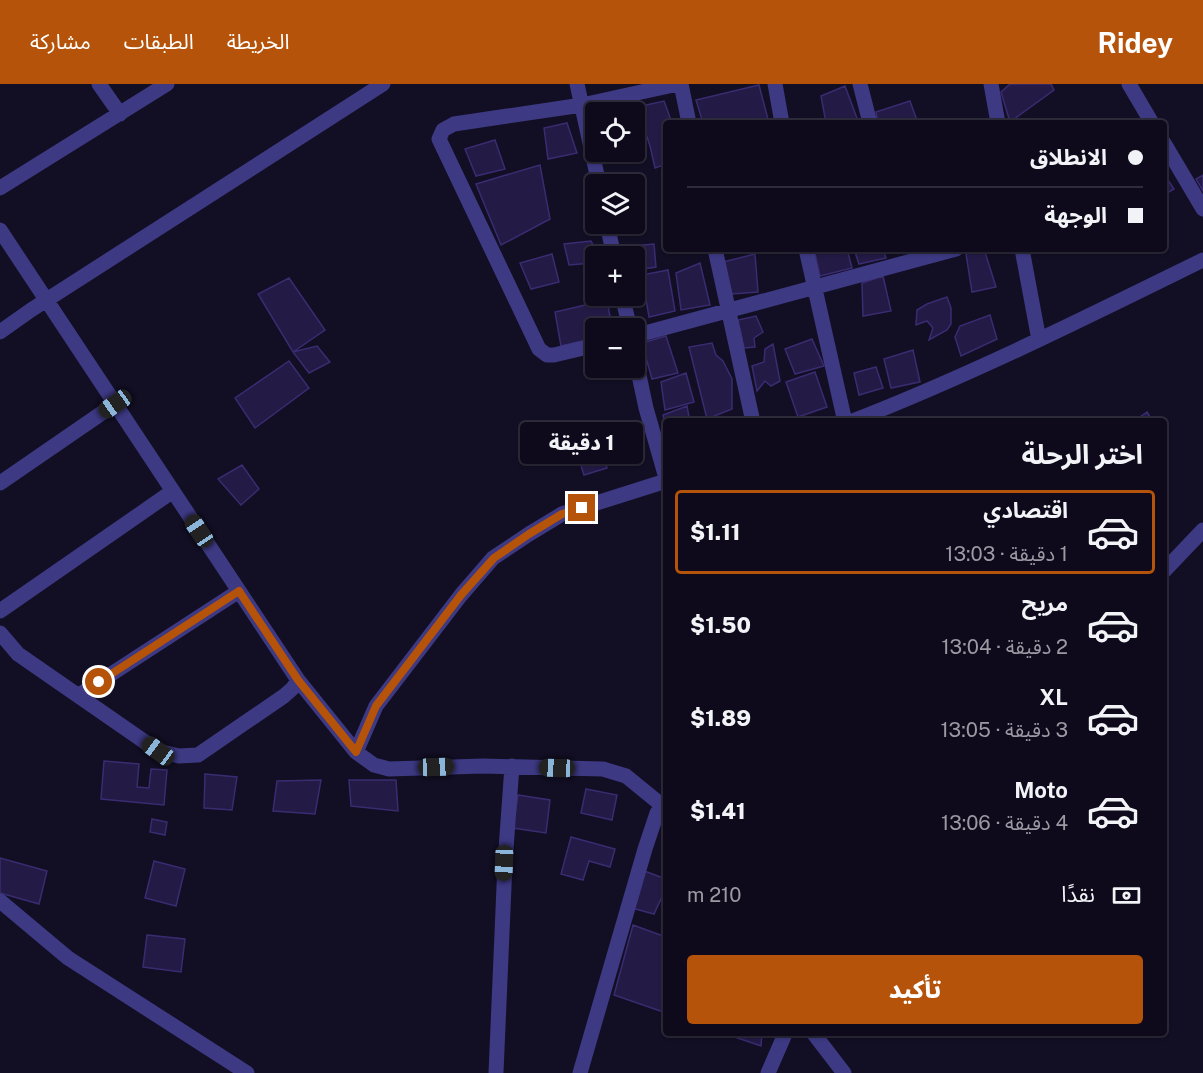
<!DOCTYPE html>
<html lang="ar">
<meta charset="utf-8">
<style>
:root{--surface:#0e0a1b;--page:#1c1828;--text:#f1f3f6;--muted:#9b9aa3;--line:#2e2b3a;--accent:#b45309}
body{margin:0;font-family:"Public Sans","Noto Sans Arabic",sans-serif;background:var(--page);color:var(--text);direction:rtl;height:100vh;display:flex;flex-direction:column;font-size:22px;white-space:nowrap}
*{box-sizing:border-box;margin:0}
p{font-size:20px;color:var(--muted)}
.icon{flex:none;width:33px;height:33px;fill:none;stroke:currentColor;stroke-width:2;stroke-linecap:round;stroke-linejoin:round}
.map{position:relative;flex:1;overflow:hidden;direction:ltr}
.drawer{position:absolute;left:663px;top:334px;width:504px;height:618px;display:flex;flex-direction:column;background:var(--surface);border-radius:6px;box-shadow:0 2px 4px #0004,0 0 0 2px var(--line);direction:rtl}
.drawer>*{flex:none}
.banner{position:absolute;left:663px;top:36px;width:504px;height:132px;border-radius:6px;box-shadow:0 2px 4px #0004,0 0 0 2px var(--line);direction:rtl;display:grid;align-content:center;height:132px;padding:0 24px;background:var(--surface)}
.buttons{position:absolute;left:585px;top:18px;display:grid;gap:12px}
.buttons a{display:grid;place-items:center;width:60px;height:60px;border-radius:6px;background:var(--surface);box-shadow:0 2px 4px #0004,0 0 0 2px var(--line);font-size:30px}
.end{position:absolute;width:27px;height:27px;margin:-14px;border:8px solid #b45309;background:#fff;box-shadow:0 0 0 3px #fff}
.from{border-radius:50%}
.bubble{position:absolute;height:42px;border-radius:6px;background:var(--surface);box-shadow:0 2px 4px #0004,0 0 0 2px var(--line);font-size:20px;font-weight:800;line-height:42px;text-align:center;direction:rtl}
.car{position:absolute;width:18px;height:36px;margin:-18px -9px;border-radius:8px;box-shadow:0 0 4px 2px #0007;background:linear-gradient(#222 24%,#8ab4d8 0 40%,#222 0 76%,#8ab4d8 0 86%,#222 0)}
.banner b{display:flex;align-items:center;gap:21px;height:57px;font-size:22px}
.banner b+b{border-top:2px solid var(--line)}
.banner i{width:15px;height:15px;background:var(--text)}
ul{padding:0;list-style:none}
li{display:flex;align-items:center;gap:18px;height:84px;margin:0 12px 9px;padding:0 12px;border:3px solid transparent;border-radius:6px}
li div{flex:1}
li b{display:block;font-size:22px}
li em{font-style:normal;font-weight:800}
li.current{border-color:var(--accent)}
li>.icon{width:54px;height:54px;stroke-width:1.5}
h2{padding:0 24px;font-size:27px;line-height:72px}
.pay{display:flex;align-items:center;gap:15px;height:66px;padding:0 24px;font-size:22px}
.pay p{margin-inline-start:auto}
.primary-button{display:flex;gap:12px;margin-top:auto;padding:12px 24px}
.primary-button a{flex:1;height:69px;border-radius:6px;background:var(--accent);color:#fff;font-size:24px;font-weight:800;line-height:69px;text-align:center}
header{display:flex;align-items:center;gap:36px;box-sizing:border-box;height:84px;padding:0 30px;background:var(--accent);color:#fff}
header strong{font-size:28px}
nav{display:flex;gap:33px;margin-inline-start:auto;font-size:21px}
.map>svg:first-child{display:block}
.building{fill:#231a45;stroke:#3a2c71;stroke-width:1.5}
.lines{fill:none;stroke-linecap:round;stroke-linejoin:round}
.minor{stroke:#3d3983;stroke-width:15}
.route{stroke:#b45309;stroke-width:8}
</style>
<header>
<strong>Ridey</strong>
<nav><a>الخريطة</a><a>الطبقات</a><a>مشاركة</a></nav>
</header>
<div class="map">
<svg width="1203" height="989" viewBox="0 0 1203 989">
<rect width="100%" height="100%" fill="#120e24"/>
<path class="building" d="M1010 0H1051L1054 6 1010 38 1001 8Z
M759 1 769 39H703L696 16Z
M845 2 858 37 854 39H826L821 12Z
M664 17 672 39H666V80L655 84 650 62 637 23Z
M910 17 918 39H878L876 28Z
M567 39 577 69 548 75 544 44Z
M495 56 505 85 476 92 465 65Z
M540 81 550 135 501 161 476 100Z
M1164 90 1174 105 1164 111Z
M1203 91V107L1196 95Z
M591 157 599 172H596V176L592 179 569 181 564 160Z
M654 160 656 183 637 186 632 162Z
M814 165H847L852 184 820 192Z
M854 165H883L886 174 859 180Z
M981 165H984L996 203 972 208 966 170Z
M552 170 559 198 531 205 520 179Z
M755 170 758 208 732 210 723 178Z
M700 179 710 221 681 226 676 189Z
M668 186 675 227 649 233 642 191Z
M883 192 891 227 863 232 862 199Z
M289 194 325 246 293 268 258 210Z
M947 213 951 224V240L947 246 929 256 933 244 927 237 916 241 917 226 927 220Z
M607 216 612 244H596V254L561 262 555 228Z
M990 231 997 255 961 272 955 253 960 242Z
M756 232 763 248 754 254 755 263 744 264 738 236Z
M666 252 678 289 652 295 642 259Z
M812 255 824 282 795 290 785 265Z
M712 259 716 271 723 277 732 295V325L707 335 689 263Z
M773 260 780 297 771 302 765 297 757 307 752 282 764 278 765 265Z
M317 262 330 278 309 289 293 268Z
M913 266 920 298 891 304 884 275Z
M289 277 309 304 255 344 235 314Z
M876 283 883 304 859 311 854 289Z
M815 288 827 323 798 333 786 298Z
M686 289 694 318 665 326 661 298Z
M687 322 690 338H666V346L663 331Z
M1147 328 1153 338H1133Z
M596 349 607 384 584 391 577 369 578 353Z
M242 381 259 405 241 421 218 395Z
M104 677 139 680 137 703 149 704 151 685 167 686 164 721 101 715Z
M205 690 237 693 232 726 204 724Z
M321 696 315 730 273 727 277 697Z
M349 696H396L398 727 351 722Z
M586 705 617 711 612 736 581 729Z
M518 711 550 716 546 749 513 744Z
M152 735 167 738 165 751 150 748Z
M571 753 615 765 610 783 589 777 583 796 561 790Z
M0 774 47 787 39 820 0 809Z
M154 777 185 785 176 822 145 814Z
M639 785 666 795V804L654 830 628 823Z
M633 841 666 853V929L614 911Z
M147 851 185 855 181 888 143 883Z
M726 950H762L761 962Z"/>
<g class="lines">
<path class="minor" d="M99 0 120 30
M577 0 599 100
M681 0 689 39
M775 0 782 39
M860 0 870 39
M991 0 998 39
M1129 0 1152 39
M1164 59 1203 125
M0 104 167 0
M607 140 614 172
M0 146 298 596 293 604 284 612 198 671 179 672 158 667 18 570 0 549
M715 165 753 338
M806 165 845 338
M1022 165 1039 256
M622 212 630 244
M0 248 31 226 383 0
M634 252 956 165
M596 261 554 271H547L539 265 439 55 443 46 454 40 582 21 678 0
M634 268 646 324 666 394
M850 338C971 291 1087 233 1203 176
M0 399 115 320
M1164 487 1203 446
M0 527 173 407
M298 596 356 668 374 681 389 685 483 682 603 685 626 692 664 723
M79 611 239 507
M356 668 376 622 461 511 493 474 529 450 562 430 666 397
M0 817 68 874 247 989
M814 950 844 989
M496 989 505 779 512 682
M580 989 645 765 657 729 662 724H666
M768 989 785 950"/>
</g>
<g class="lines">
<path class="route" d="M99 598 239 507 298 596 356 668 376 622 461 511 494 474 529 450 562 430 582 424"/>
</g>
</svg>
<div class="buttons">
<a><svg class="icon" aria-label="locate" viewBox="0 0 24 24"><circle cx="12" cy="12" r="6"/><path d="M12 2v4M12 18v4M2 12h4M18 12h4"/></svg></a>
<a><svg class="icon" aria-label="layers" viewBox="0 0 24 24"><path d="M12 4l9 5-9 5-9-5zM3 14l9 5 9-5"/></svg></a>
<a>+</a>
<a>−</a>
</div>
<i class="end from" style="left:99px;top:598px"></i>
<i class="end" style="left:582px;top:424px"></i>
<div class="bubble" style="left:520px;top:338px;width:123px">1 دقيقة</div>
<i class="car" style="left:115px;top:320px;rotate:235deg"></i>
<i class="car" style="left:199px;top:447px;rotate:326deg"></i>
<i class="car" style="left:158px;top:667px;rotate:306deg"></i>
<i class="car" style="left:436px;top:683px;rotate:88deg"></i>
<i class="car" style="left:557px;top:684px;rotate:272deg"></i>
<i class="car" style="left:504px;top:779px;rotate:182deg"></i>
<div class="banner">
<b><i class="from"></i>الانطلاق</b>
<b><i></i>الوجهة</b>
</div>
<section class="drawer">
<h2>اختر الرحلة</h2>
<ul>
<li class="current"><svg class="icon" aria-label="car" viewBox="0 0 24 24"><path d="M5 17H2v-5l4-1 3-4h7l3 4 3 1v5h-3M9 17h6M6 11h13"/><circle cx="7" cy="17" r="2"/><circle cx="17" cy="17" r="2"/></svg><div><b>اقتصادي</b><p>1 دقيقة · 13:03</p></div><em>$1.11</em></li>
<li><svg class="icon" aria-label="car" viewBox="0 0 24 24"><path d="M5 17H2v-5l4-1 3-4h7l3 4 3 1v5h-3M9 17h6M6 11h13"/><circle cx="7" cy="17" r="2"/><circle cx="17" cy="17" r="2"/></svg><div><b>مريح</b><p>2 دقيقة · 13:04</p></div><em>$1.50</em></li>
<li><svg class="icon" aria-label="car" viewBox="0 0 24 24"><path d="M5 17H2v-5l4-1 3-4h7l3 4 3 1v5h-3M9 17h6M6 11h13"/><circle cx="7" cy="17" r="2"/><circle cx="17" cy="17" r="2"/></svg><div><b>XL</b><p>3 دقيقة · 13:05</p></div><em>$1.89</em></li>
<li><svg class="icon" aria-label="car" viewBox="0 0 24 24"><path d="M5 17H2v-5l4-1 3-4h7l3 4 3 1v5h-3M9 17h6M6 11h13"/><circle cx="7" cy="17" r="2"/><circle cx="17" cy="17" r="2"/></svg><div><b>Moto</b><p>4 دقيقة · 13:06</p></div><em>$1.41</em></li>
</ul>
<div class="pay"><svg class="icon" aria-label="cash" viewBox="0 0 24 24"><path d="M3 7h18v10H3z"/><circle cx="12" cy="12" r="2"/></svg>نقدًا<p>210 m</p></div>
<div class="primary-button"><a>تأكيد</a></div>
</section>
</div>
